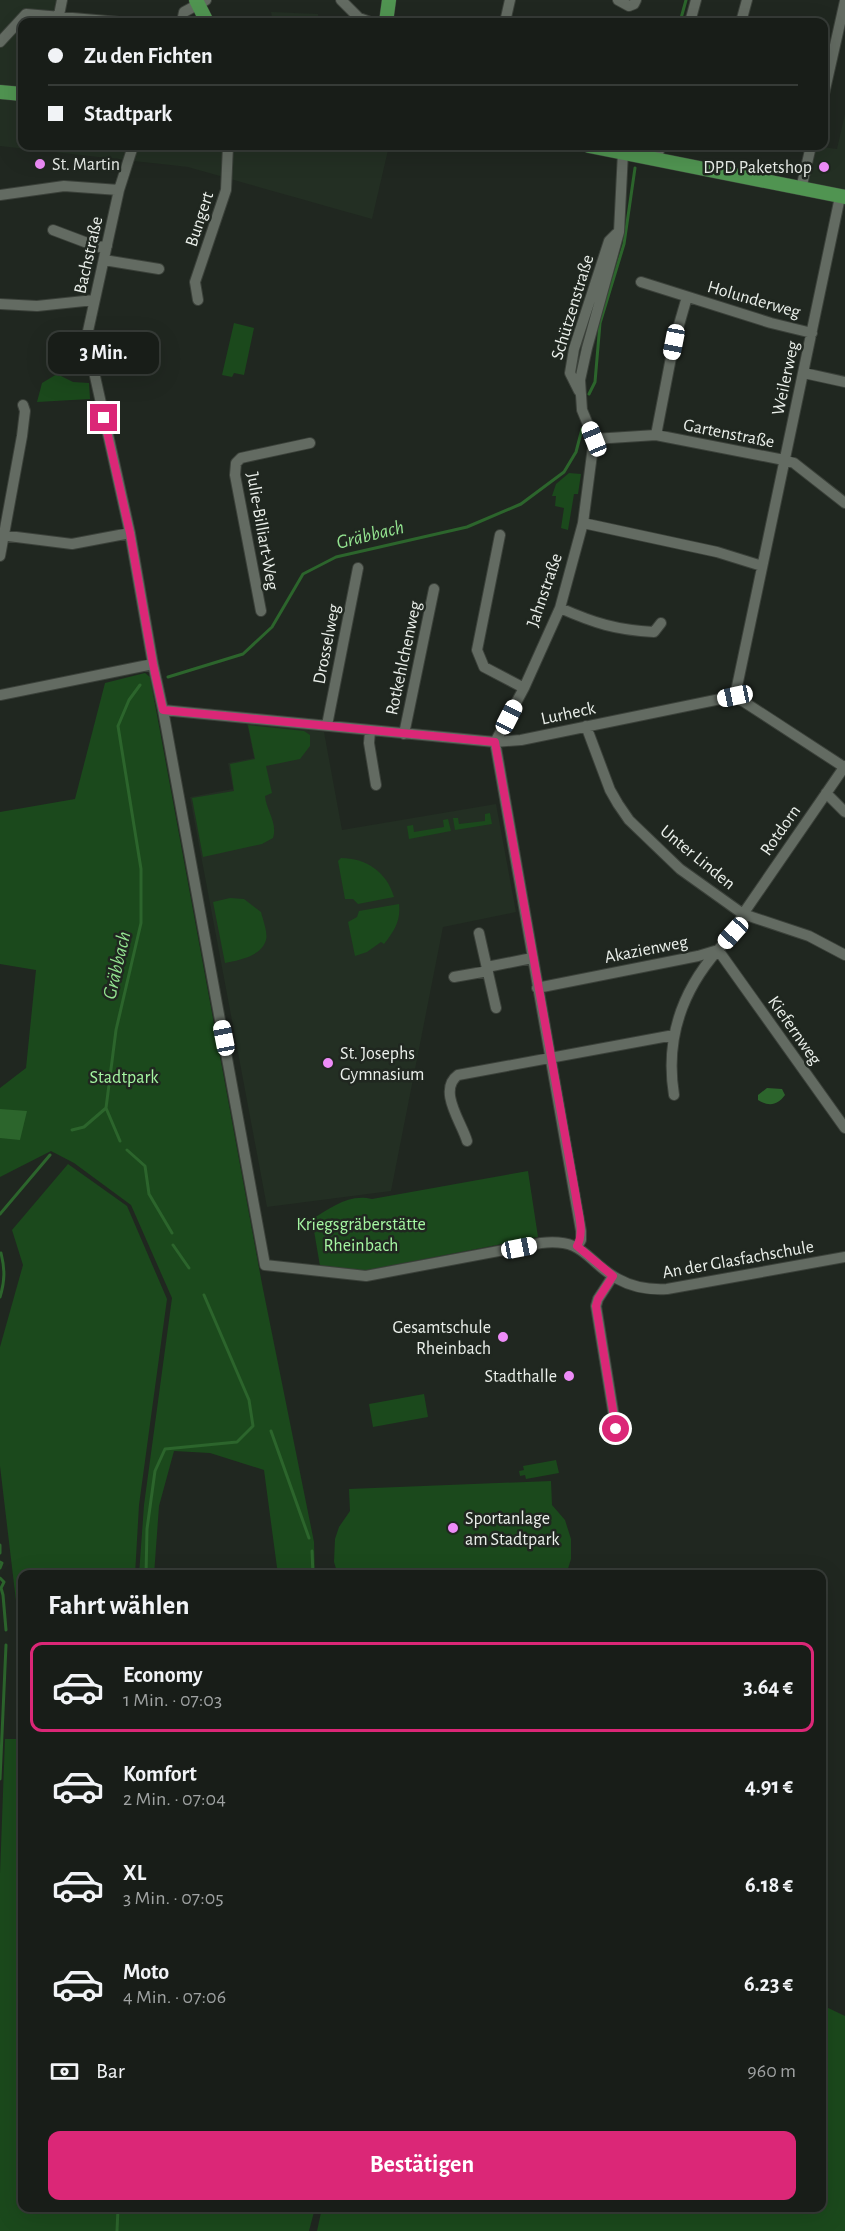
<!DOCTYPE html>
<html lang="de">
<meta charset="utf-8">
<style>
:root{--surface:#181d18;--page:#212621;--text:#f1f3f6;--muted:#9fa2a2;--line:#363b37;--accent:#db2777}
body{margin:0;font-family:"Alegreya Sans",sans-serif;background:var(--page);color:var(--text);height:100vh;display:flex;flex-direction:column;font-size:22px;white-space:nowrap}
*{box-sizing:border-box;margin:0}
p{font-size:20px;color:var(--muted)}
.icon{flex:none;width:33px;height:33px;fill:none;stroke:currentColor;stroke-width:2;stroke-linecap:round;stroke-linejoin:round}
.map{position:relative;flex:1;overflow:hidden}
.sheet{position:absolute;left:18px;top:1570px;width:808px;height:642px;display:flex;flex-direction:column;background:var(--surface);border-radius:12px;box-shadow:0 6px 24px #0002,0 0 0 2px var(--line)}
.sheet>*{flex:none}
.top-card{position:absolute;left:18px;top:18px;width:810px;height:132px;border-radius:12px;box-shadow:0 6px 24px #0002,0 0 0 2px var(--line);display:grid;align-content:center;height:132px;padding:0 30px;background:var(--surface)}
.end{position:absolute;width:27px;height:27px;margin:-14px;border:8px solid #db2777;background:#fff;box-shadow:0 0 0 3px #fff}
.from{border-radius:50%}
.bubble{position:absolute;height:42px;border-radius:12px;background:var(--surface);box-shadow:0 6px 24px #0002,0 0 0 2px var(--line);font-size:20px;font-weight:700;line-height:42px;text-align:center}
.car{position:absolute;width:18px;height:36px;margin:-18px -9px;border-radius:8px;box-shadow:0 0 4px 2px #0007;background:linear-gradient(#fff 24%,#345 0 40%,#fff 0 76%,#345 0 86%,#fff 0)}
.top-card b{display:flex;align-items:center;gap:21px;height:57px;font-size:22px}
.top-card b+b{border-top:2px solid var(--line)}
.top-card i{width:15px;height:15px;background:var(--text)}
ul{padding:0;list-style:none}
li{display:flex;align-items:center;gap:18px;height:90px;margin:0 12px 9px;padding:0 18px;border:3px solid transparent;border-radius:12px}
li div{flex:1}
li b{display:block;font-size:22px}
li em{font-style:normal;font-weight:700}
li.selected{border-color:var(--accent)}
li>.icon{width:54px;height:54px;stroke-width:1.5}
h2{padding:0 30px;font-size:27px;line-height:72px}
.pay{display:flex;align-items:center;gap:15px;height:66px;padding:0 30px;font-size:22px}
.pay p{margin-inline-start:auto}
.primary-button{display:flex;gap:12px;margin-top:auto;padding:12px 30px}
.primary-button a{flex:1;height:69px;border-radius:12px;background:var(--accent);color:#fff;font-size:24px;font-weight:700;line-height:69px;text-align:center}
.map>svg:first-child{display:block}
.built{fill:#232f23}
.green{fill:#1b491c}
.water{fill:#2c652c}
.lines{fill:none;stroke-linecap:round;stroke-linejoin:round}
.stream{stroke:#2c652c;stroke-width:3}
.minor-casing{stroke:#3b413a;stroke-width:12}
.major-casing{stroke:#3b413a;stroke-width:15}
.minor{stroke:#636b62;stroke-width:10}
.major{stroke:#509451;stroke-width:14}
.route{stroke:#db2777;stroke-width:8}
.poi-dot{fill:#ee8cf8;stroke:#202720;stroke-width:2}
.labels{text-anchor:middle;stroke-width:5;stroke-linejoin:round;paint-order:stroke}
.poi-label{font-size:18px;fill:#eaefea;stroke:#202720;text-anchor:start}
.street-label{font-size:18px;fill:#eaefea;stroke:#202720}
.park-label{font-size:18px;fill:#a5f6a2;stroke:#202720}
.water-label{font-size:20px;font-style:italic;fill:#93e390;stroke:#202720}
</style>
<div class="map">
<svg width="845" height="2231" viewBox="0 0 845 2231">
<rect width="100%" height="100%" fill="#202720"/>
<path class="built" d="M0 0H60L57 18 98 22H22V146H389L372 219 188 167 0 146Z
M271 12 318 14V22H273Z
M845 114V191L806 184 815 146 837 149Z
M247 723 324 732 342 830 496 804 516 912 443 927 391 1191 267 1207 190 797 233 789 228 763 254 758Z"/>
<path class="green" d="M234 323 254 328 244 375 234 373 232 377 222 375Z
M57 374 73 382 89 383 90 399 37 402 42 383Z
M569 473 581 474 578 494H574L568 530 561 528 564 508 555 506 556 496H552L556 484Z
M145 673 150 677 262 1284 314 1542 315 1575H278L264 1470 210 1453 174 1451 159 1506 154 1575H139L144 1505 172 1298 131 1205 74 1163 51 1151 0 1177V1088L26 1068 36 970 0 964V812L75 799 105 683Z
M248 725 304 731 310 735V746L300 759 266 766 272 793 265 796C266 810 278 823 273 838L262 844 203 857 192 798 234 791 230 764 255 759Z
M490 813 492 824 455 830 453 818H458L459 824 485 821V814Z
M448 819 451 831 409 839 407 826 413 825 414 832 444 827 443 820Z
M341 858C366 858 387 872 394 897L358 904 353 899H345L338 861Z
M230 898 244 899 261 912C263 920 268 933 266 940 261 957 238 960 225 963L213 902Z
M399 904C401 921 394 931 384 944L381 942 367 952 355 956 348 922 357 917 359 911Z
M68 1164 127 1206 167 1299 139 1505 135 1575H22V1733L18 1734 21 1643 0 1466V1347L23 1265 12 1230Z
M528 1171 538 1237 362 1271 320 1266 312 1219C331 1208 349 1193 372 1199Z
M424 1394 428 1417 373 1427 369 1404Z
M556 1460 559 1473 526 1479 525 1475 520 1476 519 1471 524 1470 523 1466Z
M551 1481 552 1505 565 1520 571 1539V1559L566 1575H338L334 1562 335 1539 339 1527 350 1511 349 1489Z
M5 1739H22V2208H315L309 2231H0V1874Z
M822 2005 845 2016V2231H317L322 2208H822Z"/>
<path class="water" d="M767 1088 782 1089 785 1095C778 1105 769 1107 758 1100V1095Z
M0 1109 27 1111 20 1140 0 1138Z"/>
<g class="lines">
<path class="stream" d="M680 22 686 0
M589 394 595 382 600 323 624 244 635 168
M168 677 243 654 272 627 303 574 336 557 467 527 521 504 564 472 576 452 582 429
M106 1108 120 1141
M72 1130 84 1127 106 1108 116 1030 141 923V869L118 726 129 700 140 685
M127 1150 145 1166 149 1194 172 1233
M0 1214 50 1155
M173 1245 189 1268
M0 1297C5 1281 5 1269 1 1253
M271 1431 309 1538
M0 1545V1553
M312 1551 313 1575
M0 1562 2 1563 0 1568
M146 1575 147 1529 155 1471 165 1449 237 1442 253 1426 249 1400 204 1295
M0 1578 4 1582 1 1588 3 1595 6 1630
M0 1779 6 1645
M117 2231 118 2208"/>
<defs>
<path id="minor" d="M341 0 359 18 370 22
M618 0 629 6 634 4 636 0
M58 20 62 0
M182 22 184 12 206 0
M505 22 510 0
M690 22 696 0
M741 22 747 0
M0 42 26 14 119 22
M824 94 845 1
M133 146 119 190 88 331V345L130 533 153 664 163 710 265 1265 366 1276 541 1243C586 1238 585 1261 618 1279 634 1288 649 1290 667 1289L845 1257
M657 159 660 146
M801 189 811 146
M0 195 64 186 119 190
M53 230 98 247 107 246
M104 260 159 269
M641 282 771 323 812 333
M198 300 195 282 226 190 228 146
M0 304 37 306 94 300
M804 373 845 382
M579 391 570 373 574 349 609 241 616 234
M656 435 674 342 687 297
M594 439 656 435 784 460 794 463 845 503
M583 523 717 552 762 566
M0 535 72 544 130 533
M500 535 477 650 484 667 524 688
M0 556 22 436 25 411 23 405
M560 608C594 623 616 630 654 632L661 623
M261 611 235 475 236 463 241 458 310 443
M0 695 153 664
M735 696 840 197
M735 696 844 767
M163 710 495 742 521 740 735 696
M327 725 358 568
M586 726 610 790 618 804 629 820 680 869 743 914 809 936 845 955
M370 731 369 743 376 785
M404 734 434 589
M495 742 524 688 560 608 583 523 594 439 582 410 580 380 587 348 619 232 623 152
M495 742 581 1231V1240L577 1247
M826 793 845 812
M479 933 496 1008
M487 967 532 958
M454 977 488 971
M537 988 698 956 718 950 733 933 743 914 845 766
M674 1095C665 1039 681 992 718 950L845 1128
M467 1141C462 1123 437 1090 458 1075L674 1035
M613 1276 598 1299 596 1306 616 1429"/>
<path id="major" d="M196 0 207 22
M386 22 389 0
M0 92 22 94
M589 146 845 197"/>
</defs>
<use href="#minor" class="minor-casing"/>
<use href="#major" class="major-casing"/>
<use href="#minor" class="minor"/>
<use href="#major" class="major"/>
</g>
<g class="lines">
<path class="route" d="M104 418 130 533 153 664 163 710 495 742 576 1197C578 1213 585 1232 577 1246L613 1276 598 1299 596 1306 616 1429"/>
</g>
<g class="poi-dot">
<circle cx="40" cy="164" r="6"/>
<circle cx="824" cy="167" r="6"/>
<circle cx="328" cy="1063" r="6"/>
<circle cx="503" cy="1337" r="6"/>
<circle cx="569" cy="1376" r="6"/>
<circle cx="453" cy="1528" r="6"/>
</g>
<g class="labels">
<g class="poi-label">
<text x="52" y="170">St. Martin</text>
<text x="812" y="173" text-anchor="end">DPD Paketshop</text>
<text x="340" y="1059">St. Josephs<tspan x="340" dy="21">Gymnasium</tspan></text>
<text x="491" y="1333" text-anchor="end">Gesamtschule<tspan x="491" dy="21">Rheinbach</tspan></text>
<text x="557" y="1382" text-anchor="end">Stadthalle</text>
<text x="465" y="1524">Sportanlage<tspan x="465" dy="21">am Stadtpark</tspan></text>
</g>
<g class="street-label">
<text transform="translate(199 219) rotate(-72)" y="6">Bungert</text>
<text transform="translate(88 255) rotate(-77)" y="6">Bachstraße</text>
<text transform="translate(754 299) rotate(16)" y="6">Holunderweg</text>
<text transform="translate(572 307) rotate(-73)" y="6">Schützenstraße</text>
<text transform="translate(785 378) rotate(-78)" y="6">Weilerweg</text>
<text transform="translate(729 433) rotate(11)" y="6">Gartenstraße</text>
<text transform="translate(263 531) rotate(80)" y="6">Julie-Billiart-Weg</text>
<text transform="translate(544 590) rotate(-71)" y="6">Jahnstraße</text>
<text transform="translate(326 644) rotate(-79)" y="6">Drosselweg</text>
<text transform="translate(403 658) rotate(-78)" y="6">Rotkehlchenweg</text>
<text transform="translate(568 713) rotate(-12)" y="6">Lurheck</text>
<text transform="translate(780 830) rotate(-55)" y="6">Rotdorn</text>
<text transform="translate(698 857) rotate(39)" y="6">Unter Linden</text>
<text transform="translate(646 949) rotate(-11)" y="6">Akazienweg</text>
<text transform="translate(795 1030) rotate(55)" y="6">Kiefernweg</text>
<text transform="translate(738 1259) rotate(-10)" y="6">An der Glasfachschule</text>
</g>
<g class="park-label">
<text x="124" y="1083">Stadtpark</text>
<text x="361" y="1230">Kriegsgräberstätte<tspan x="361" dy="21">Rheinbach</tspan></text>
</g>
<g class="water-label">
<text transform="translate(370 534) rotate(-14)" y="7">Gräbbach</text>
<text transform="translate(116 965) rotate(-77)" y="7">Gräbbach</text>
</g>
</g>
</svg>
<i class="end from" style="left:616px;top:1429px"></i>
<i class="end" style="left:104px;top:418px"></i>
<div class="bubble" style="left:48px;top:332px;width:111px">3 Min.</div>
<i class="car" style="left:674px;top:342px;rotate:191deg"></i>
<i class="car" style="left:594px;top:439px;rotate:338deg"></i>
<i class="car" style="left:735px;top:696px;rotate:258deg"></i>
<i class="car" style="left:509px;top:717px;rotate:27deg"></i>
<i class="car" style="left:733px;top:933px;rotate:222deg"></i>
<i class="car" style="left:224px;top:1038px;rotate:349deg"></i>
<i class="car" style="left:519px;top:1248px;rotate:79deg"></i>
<div class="top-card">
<b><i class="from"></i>Zu den Fichten</b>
<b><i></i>Stadtpark</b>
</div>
<section class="sheet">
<h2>Fahrt wählen</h2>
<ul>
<li class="selected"><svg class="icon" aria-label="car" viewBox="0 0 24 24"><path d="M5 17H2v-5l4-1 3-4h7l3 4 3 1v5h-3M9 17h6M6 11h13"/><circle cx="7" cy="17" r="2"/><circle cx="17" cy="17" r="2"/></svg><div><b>Economy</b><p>1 Min. · 07:03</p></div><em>3.64 €</em></li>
<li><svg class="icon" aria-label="car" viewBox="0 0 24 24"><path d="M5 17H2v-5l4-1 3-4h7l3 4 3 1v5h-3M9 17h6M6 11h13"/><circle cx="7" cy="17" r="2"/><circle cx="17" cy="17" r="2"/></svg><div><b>Komfort</b><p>2 Min. · 07:04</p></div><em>4.91 €</em></li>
<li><svg class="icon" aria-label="car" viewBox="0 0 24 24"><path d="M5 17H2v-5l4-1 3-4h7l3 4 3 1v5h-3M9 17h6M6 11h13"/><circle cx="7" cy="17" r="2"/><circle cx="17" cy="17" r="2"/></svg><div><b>XL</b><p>3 Min. · 07:05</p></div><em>6.18 €</em></li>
<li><svg class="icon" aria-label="car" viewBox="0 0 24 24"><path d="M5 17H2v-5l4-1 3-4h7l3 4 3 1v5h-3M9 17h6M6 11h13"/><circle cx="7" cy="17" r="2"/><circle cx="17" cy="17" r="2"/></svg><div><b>Moto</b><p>4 Min. · 07:06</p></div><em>6.23 €</em></li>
</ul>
<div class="pay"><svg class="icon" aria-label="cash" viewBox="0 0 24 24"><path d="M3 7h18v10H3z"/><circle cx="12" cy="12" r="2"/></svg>Bar<p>960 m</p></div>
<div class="primary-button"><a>Bestätigen</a></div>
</section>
</div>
